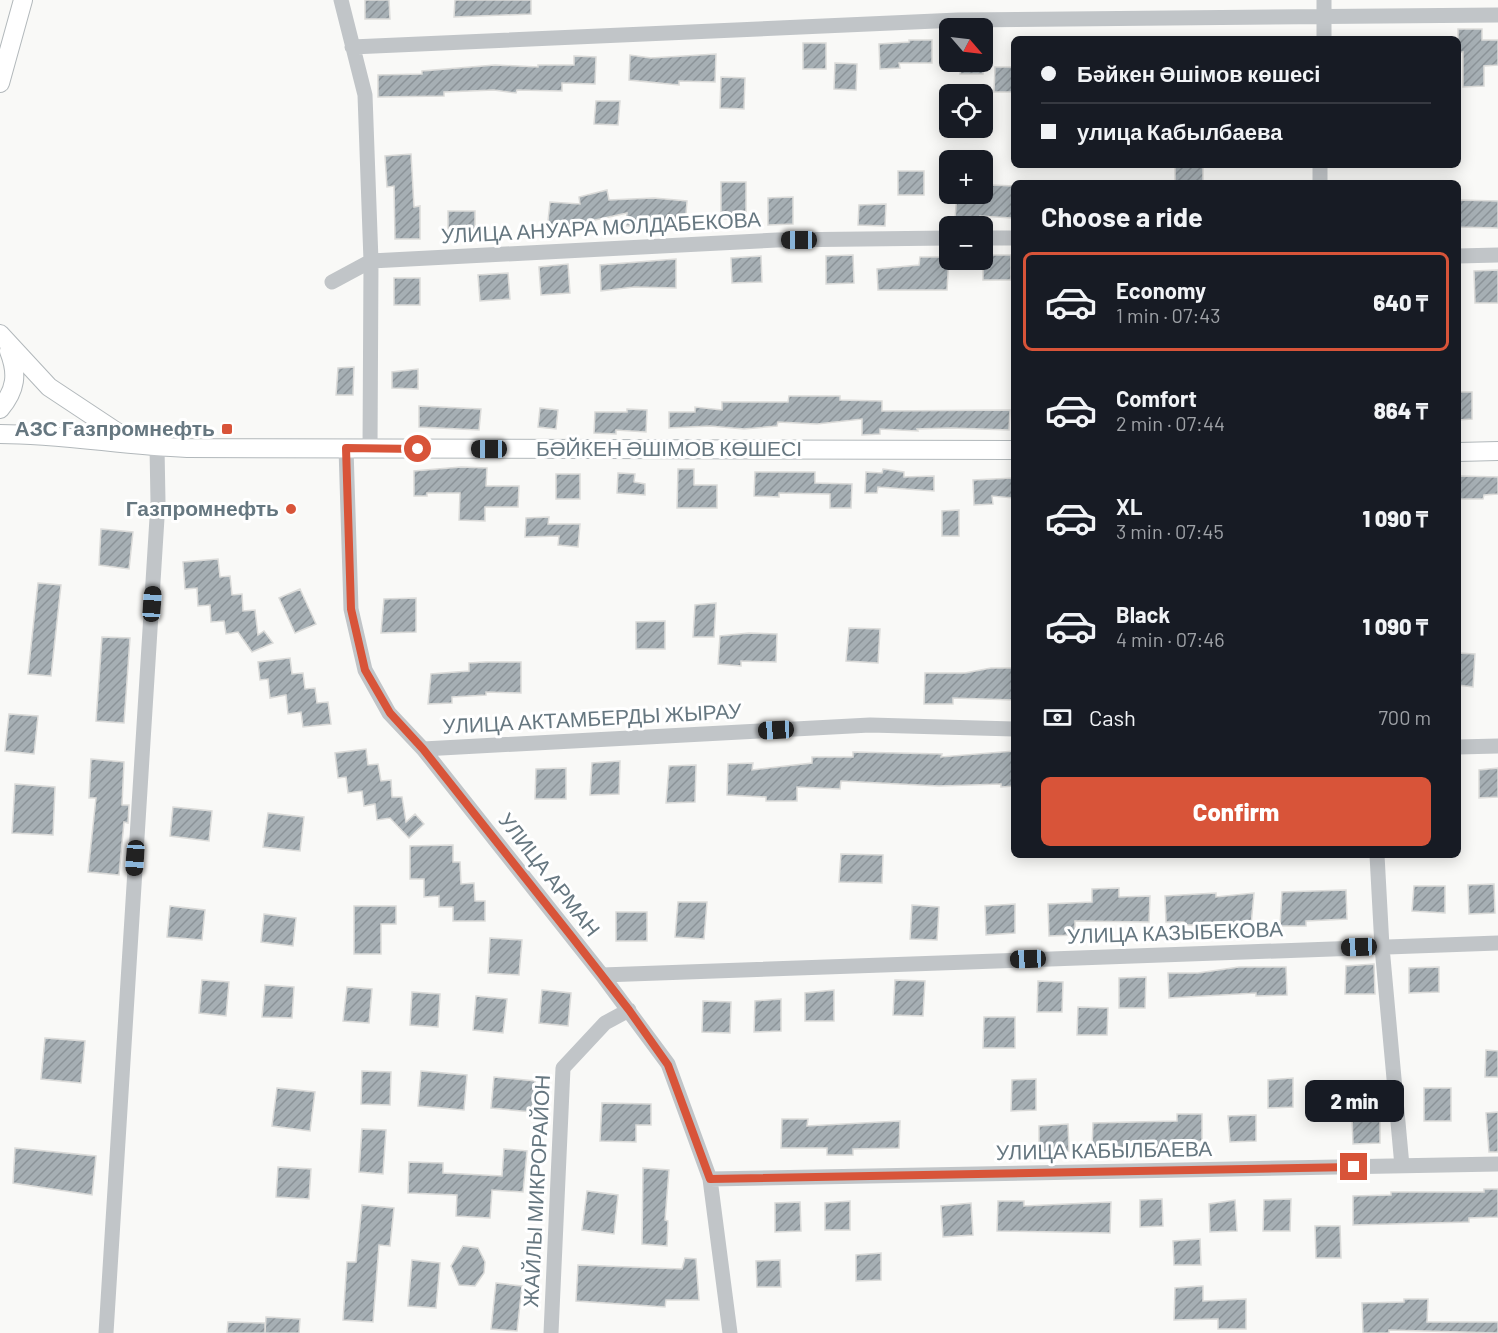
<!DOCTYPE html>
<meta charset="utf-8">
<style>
:root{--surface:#171b24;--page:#20242c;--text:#f1f3f6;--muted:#9ea1a6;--line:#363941;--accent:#d85439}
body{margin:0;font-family:Barlow,sans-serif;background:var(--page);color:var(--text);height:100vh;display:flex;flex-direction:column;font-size:22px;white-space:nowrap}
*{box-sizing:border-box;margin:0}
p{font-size:20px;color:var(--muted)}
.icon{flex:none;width:33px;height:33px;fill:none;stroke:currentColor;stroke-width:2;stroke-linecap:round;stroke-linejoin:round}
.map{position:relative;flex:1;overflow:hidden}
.drawer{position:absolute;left:1011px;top:180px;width:450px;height:678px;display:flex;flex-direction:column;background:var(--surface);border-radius:9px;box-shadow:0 3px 15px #0003}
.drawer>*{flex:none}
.top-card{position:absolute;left:1011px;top:36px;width:450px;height:132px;border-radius:9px;box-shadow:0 3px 15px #0003;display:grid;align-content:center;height:132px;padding:0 30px;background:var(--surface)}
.needle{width:39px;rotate:118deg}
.controls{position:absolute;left:939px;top:18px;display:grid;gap:12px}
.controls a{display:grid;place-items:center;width:54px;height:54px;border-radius:9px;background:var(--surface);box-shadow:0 3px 15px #0003;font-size:30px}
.end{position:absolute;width:27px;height:27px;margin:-14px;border:8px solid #d85439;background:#fff;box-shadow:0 0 0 3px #fff}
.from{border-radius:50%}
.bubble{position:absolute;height:42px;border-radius:9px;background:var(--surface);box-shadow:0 3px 15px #0003;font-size:20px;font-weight:800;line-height:42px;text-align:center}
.car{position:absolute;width:18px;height:36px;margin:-18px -9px;border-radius:8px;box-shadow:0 0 4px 2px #0007;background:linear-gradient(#222 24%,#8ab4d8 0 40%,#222 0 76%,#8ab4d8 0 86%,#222 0)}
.top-card b{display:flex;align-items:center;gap:21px;height:57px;font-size:22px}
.top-card b+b{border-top:2px solid var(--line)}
.top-card i{width:15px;height:15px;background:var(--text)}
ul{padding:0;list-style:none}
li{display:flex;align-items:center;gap:18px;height:99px;margin:0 12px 9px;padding:0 18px;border:3px solid transparent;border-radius:9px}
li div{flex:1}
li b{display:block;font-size:22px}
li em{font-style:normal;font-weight:800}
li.current{border-color:var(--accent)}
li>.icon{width:54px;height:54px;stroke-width:1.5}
h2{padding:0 30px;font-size:27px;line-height:72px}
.pay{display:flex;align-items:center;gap:15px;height:66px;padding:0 30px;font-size:22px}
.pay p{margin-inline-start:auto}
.action{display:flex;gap:12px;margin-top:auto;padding:12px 30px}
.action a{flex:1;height:69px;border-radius:9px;background:var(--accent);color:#fff;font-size:24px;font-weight:800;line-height:69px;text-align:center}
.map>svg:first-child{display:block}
.building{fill:url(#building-hatch);stroke:#dbdbd9;stroke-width:1.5}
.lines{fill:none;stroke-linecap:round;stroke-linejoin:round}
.major-casing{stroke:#b2b8bb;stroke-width:20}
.minor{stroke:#c1c5c8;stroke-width:15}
.major{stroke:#fff;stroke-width:18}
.route{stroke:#d85439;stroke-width:8}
.poi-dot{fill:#d85439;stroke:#fff;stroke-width:2}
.labels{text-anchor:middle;stroke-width:6;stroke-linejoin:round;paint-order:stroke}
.street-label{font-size:21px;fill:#667780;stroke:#fff}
.poi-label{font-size:21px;font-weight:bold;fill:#667780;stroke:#fff;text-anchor:end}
</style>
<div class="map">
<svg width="1498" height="1333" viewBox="0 0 1498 1333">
<defs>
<pattern id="building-hatch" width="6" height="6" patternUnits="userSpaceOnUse" patternTransform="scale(1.5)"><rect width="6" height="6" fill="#a6afb4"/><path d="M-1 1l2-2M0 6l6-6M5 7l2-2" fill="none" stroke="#8b9398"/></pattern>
</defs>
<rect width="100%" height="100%" fill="#f9f9f7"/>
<path class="building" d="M365 0H389L390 19H365Z
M455 0H531V14L454 17Z
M1458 29H1482V40H1498V65L1484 66V86L1463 87V52L1458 53Z
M909 40H932V63H899L900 68 880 69 879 44 909 42Z
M803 43H826V69H803Z
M716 54 715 82 679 81V85L629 80 630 55 651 58Z
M574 56 596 57 595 84 562 83V91L517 90 516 93 494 90 444 92V96L378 97V75L422 74V71L495 65 538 67V65H574Z
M961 62H984L983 74H960Z
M835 63 857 64 856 90 834 89Z
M995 67H1014V92H994Z
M721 77 745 78 744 109 720 108Z
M596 101H620L618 125 594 124Z
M411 154 414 207 420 206V239H395L394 186 387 187 385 156Z
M1175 165H1203V181H1175Z
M898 171H924V195H898Z
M721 182H746V218L721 219Z
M990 185 1014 186 1012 218 980 216V220L955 219 957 194H990Z
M607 190 609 200 654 198 687 201 685 227 652 224V226H626L627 213 572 225V232L547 230 550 202 580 204 579 197Z
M793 197V224L768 225V198Z
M1458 200 1498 201V228L1458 227Z
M886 204 885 226 858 225 859 205Z
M448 211H475V236H448Z
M853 255 854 283 826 284V256Z
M983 255H1011V280H983Z
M761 256 762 282 732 283 731 258Z
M920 257H949L947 290H878L877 269 919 265Z
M676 259V288L634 287 601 291 600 265Z
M568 264 570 293 541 295 539 267Z
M1498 270V303H1475L1474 271Z
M508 273 510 299 480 301 478 275Z
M394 278H420V305H394Z
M354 367 353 395H336L338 368Z
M418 369V389L392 388V372Z
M1458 392H1472V419L1458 420Z
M789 396H840V400L882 401V411L1010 410 1009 430 951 428 917 429 918 431 880 429V434L862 435V419L817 424 778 422 777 426 744 429 710 426 669 428V412H695V407L722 410V402H788Z
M419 406 481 409 479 430 419 427Z
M540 408 558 410 556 429 538 427Z
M627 409 647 410 646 432 616 430V434L594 433 595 412H627Z
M461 467 487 468 486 486H519L518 507H485V521L459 520 460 493H427V496H414V471Z
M678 469H694V485H717V508H677Z
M883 469 904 472V477L934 476V491L878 487 877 493H865L866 472 882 473Z
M755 472H815V483L852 484 851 508H830V494L779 493V497L754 496Z
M618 473 635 474 634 482 645 484V495L617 493Z
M556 474H580V499H556Z
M1460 476 1498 477V494L1484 495 1483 499H1460Z
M1014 478V498L992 496 993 504 974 505 973 480Z
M959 510V536H942V511Z
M549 517 548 524H580L578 547 558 545 559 536 525 537 526 518Z
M101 529 133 532 129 569 99 565Z
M218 559 220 577 230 576 232 595 242 594 243 611 255 610 258 635 264 631 273 643 252 652 238 632 226 634 224 621 211 622 210 605 198 606 197 588 185 589 183 562Z
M38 583 61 585 51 676 28 674Z
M300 589 316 624 295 633 279 598Z
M416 598V632L381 633 384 599Z
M716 603 714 637H693L695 605Z
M665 621V649H636V622Z
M849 628 880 629 878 663 846 661Z
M749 633 777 634 776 662 741 661V666L718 664 720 636Z
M102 637 130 638 124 723 96 721Z
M1458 653 1475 654 1473 687 1458 685Z
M290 658 292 674 303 673 305 689 315 688 317 703 328 702 331 724 303 727 301 712 288 714 286 695 270 698 268 679 260 680 258 662Z
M486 662H521V693L486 692V695L452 697V703L428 704 431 674 469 671V663Z
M991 668H1014V700L953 698V704H924L925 673H965Z
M9 714 38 716 34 754 5 751Z
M366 749 368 765 378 764 381 781 391 780 392 797H402L406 822 415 814 424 824 409 838 390 818 377 820 375 804 364 806 362 791 348 793 346 777 338 778 335 753Z
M1014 751V786L1001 787V784L939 786 841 781 840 789 797 787V801H766V797L727 795 728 764 753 763 752 770 812 763V757H853V752L942 754 941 757Z
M91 759 124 762 122 805H129L128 823 124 822 119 875 88 872 96 798H89Z
M620 761 619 794 590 795 592 763Z
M696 765 695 802 666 803 669 766Z
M566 768V799H535L536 769Z
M1498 768V797L1479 798V770Z
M15 784 55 787 53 835 12 833Z
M173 807 212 811 209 841 170 836Z
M268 813 304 817 300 851 263 847Z
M453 845V862H460L461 884 474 883 475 901H485V921H453V907H439V896L424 897V879H410V846Z
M841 854 883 855 882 883 839 882Z
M1494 884 1495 913 1469 914 1468 885Z
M1414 886H1445V913L1412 911Z
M1119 888V897L1150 896 1149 922 1075 921V935L1049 936 1048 904 1092 902V889Z
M1346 890 1347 919 1306 921V926H1280L1282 892Z
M1216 893V897L1254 893 1251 925H1184V922H1166L1165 896Z
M678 902H707L704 939 675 937Z
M1015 904V933L986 935 985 906Z
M912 905 939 907 937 940 910 939Z
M170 906 205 910 202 940 167 937Z
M354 906H396V924H381V954H354Z
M616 912H647V941H616Z
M264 914 296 918 293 946 261 942Z
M490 938 522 940 519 975 488 973Z
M1374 964 1375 994H1345L1346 966Z
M1239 967H1286L1287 995 1256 996V993L1169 998 1168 973H1198Z
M1439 967V992L1409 993V968Z
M1146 977 1145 1008H1119V978Z
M202 980 229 982 226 1016 199 1013Z
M895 980 925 981 923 1016 893 1015Z
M1038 981 1063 982 1062 1012H1037Z
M265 985 294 987 292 1018 262 1017Z
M347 987 372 989 369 1023 343 1021Z
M542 990 571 993 568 1026 539 1023Z
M834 990V1021H805V993Z
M412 992 440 994 438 1027 410 1025Z
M476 996 507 999 503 1033 473 1030Z
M781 999V1031L754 1032 755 1001Z
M703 1001 731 1002 730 1033 702 1032Z
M1078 1007 1108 1008 1107 1035H1077Z
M984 1017H1015V1048H983Z
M45 1038 85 1041 81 1083 41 1079Z
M1486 1050 1498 1051V1077H1485Z
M362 1071 391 1072 390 1105 361 1104Z
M421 1071 467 1075 464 1110 418 1106Z
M494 1077 535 1081 532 1112 491 1108Z
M1293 1078V1107L1268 1108V1080Z
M1036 1079V1110L1011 1111 1012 1080Z
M277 1088 315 1092 310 1131 272 1126Z
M1424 1088H1451V1121H1424Z
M1338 1096V1120L1312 1121V1097Z
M602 1103 651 1104V1125H636V1142L600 1141Z
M1498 1112V1152H1489L1486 1113Z
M1177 1114H1202V1141L1164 1143V1149L1092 1148 1093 1123 1177 1121Z
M1256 1115V1141L1230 1142 1228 1116Z
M1380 1115V1143L1353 1144 1352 1117Z
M782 1119H808L807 1126 900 1121 899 1148 853 1149V1155H827V1148H781Z
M1068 1124 1069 1151 1039 1152V1126Z
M362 1129 386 1130 383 1174 359 1172Z
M15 1148 96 1156 92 1195 13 1183Z
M504 1149 527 1151 523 1192 492 1190 490 1218 456 1216 457 1195 408 1193 409 1162 443 1163V1173L502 1176Z
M278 1167 311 1169 309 1199 276 1197Z
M643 1168 669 1170 665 1220 668 1221 667 1246 642 1244Z
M1484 1189H1498V1217L1469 1218V1222L1353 1225V1196L1391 1195V1192H1484Z
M587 1191 618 1195 614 1234 582 1230Z
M1162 1199 1163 1226 1140 1227V1200Z
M1291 1199 1290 1231H1263L1264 1200Z
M1235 1200 1237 1231 1210 1232 1209 1204Z
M850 1201V1230H825V1203Z
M998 1201H1024V1206L1111 1202 1110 1233 997 1231Z
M800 1202 801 1231 775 1232V1203Z
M971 1203 973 1235 943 1237 941 1206Z
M362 1205 394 1208 390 1246 379 1245 373 1322 343 1320 347 1262H356Z
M1315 1226H1340L1341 1258H1316Z
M1200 1239 1201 1265H1174L1173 1241Z
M463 1246 478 1248 485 1262 484 1273 475 1286 459 1285 451 1266Z
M881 1253V1280L856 1281V1255Z
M685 1258 696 1259 699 1300H666L665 1307 576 1301 578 1265 682 1269Z
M412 1260 440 1263 436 1308 408 1306Z
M780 1260 781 1287H757L756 1261Z
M496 1283 522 1286 517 1331 491 1329Z
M1201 1286H1203V1301L1246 1299V1329H1218V1319L1174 1320 1175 1288Z
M1404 1299H1428L1427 1322H1498V1333L1389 1330V1333H1363L1362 1303 1404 1302Z
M266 1317 300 1319 299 1333H265Z
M228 1322 265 1323V1333H227Z"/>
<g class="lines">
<defs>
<path id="major" d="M0 83 23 0
M0 334 49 387 132 442
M0 409C16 390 18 374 9 351
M0 434C64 434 124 446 187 448L1014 450
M1458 452 1498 451"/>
</defs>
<use href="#major" class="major-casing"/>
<path class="minor" d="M341 0 365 95 371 261 370 449
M1324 39V0
M352 47 958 20 1498 15
M1320 183V165
M982 238H1014
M1458 256 1498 255
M332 282 371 261 777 240 950 238
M346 448 351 609 365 670 389 713 423 749 602 975 668 1064 710 1179 730 1333
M1458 747 1498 746
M423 749 870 725 1014 729
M1377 855 1382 947 1402 1166
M602 975 1498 943
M710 1179 1498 1164
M106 1333 158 502 157 447
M551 1333 563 1068 605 1023 629 1010"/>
<use href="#major" class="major"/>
</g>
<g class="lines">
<path class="route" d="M418 449 346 448 351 609 365 670 390 713 423 749 572 937 629 1010 668 1065 710 1179 1354 1167"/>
</g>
<g class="poi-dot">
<rect x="221" y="423" width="12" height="12" rx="3"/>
<circle cx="291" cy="509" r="6"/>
</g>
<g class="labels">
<g class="street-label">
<text transform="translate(601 228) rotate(-3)" y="7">УЛИЦА АНУАРА МОЛДАБЕКОВА</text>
<text x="669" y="456">БӘЙКЕН ӘШІМОВ КӨШЕСІ</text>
<text transform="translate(592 719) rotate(-3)" y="7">УЛИЦА АКТАМБЕРДЫ ЖЫРАУ</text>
<text transform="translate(549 875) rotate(52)" y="7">УЛИЦА АРМАН</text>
<text transform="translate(1175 933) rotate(-2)" y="7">УЛИЦА КАЗЫБЕКОВА</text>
<text transform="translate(1104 1151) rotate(-1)" y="7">УЛИЦА КАБЫЛБАЕВА</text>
<text transform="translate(537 1191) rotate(-87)" y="7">ЖАЙЛЫ МИКРОРАЙОН</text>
</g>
<g class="poi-label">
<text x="215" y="436">АЗС Газпромнефть</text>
<text x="279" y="516">Газпромнефть</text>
</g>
</g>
</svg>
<div class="controls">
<a><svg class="needle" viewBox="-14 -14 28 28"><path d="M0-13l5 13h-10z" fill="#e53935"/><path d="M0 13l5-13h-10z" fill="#9ea1a6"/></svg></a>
<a><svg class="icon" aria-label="locate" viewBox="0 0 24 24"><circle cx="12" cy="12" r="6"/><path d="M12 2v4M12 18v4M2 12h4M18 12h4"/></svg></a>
<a>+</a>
<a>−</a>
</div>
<i class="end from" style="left:418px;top:449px"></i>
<i class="end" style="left:1354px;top:1167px"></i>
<div class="bubble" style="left:1305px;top:1080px;width:99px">2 min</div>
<i class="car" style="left:799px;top:240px;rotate:270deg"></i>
<i class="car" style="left:489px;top:449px;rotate:270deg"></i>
<i class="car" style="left:152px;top:604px;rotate:4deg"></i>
<i class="car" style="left:776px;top:730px;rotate:267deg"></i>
<i class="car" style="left:135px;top:858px;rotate:184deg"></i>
<i class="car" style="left:1359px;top:947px;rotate:268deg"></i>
<i class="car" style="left:1028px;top:959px;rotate:268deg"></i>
<div class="top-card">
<b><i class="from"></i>Бәйкен Әшімов көшесі</b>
<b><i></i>улица Кабылбаева</b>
</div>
<section class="drawer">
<h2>Choose a ride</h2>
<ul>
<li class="current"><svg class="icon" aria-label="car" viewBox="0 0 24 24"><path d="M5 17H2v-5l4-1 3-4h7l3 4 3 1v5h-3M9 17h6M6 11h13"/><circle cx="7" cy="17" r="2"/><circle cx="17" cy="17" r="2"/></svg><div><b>Economy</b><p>1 min · 07:43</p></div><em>640 ₸</em></li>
<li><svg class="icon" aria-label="car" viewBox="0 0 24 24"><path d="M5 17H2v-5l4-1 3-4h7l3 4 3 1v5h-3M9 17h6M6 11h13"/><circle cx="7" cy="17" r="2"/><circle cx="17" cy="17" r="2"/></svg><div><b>Comfort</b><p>2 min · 07:44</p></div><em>864 ₸</em></li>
<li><svg class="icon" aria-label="car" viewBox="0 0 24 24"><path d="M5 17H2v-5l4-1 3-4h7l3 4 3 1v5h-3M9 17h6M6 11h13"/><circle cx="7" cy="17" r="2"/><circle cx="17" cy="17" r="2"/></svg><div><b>XL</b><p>3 min · 07:45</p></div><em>1 090 ₸</em></li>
<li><svg class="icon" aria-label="car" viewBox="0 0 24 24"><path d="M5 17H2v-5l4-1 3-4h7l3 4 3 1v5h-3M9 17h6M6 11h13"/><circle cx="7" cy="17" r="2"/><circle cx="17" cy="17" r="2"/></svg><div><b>Black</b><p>4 min · 07:46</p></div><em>1 090 ₸</em></li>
</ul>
<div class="pay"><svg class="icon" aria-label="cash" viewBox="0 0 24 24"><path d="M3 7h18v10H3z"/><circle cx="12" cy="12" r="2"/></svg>Cash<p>700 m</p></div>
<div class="action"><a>Confirm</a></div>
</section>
</div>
